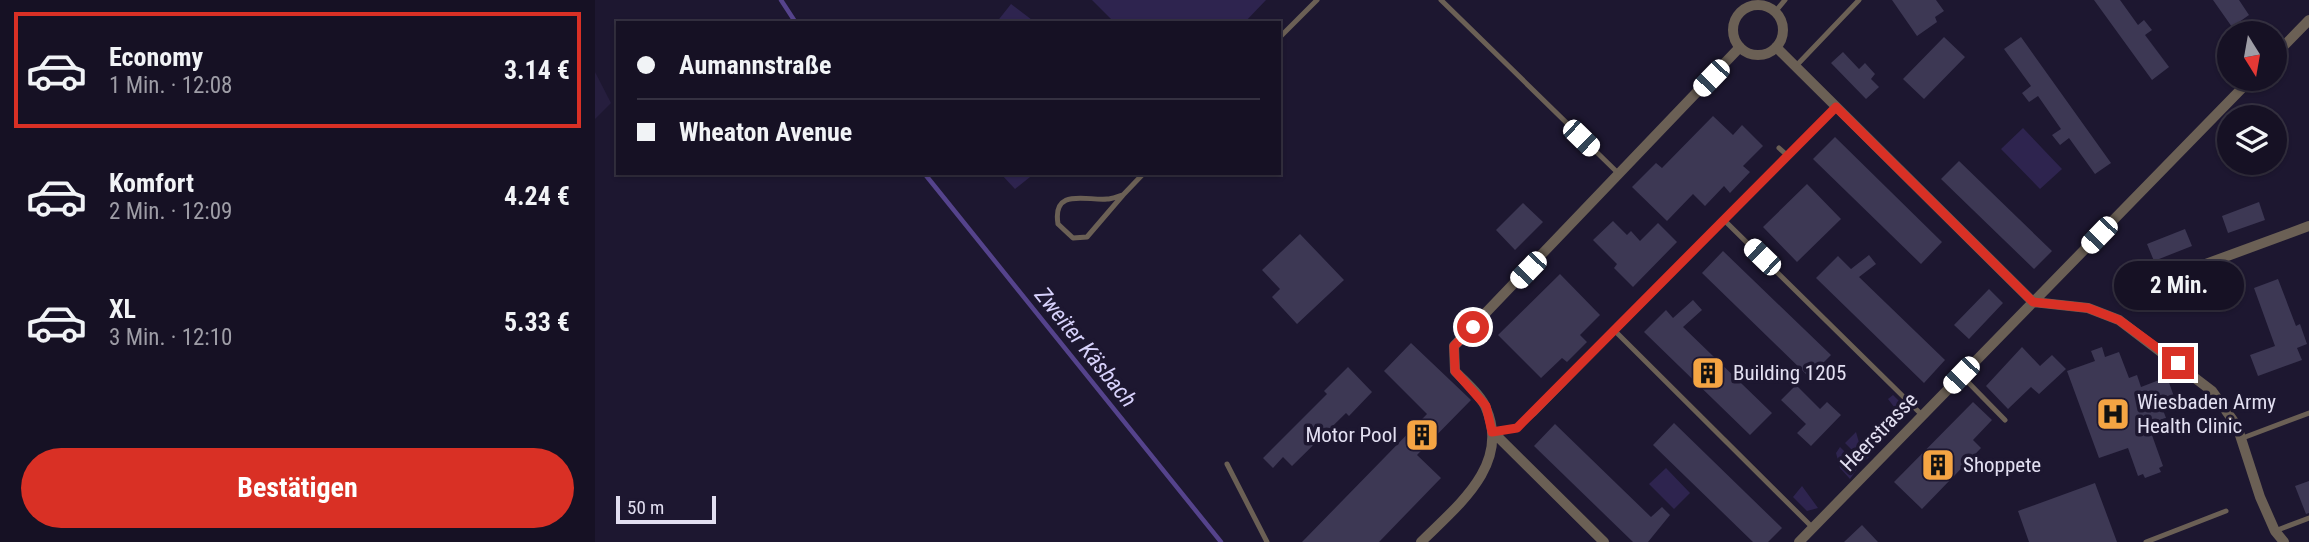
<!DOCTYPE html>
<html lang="de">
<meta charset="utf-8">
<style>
:root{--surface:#161124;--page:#231f31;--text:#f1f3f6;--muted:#9e9da6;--line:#353141;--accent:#d93025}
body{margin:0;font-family:"Roboto Condensed",sans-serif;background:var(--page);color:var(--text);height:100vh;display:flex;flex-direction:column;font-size:26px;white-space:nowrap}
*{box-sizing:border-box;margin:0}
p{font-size:23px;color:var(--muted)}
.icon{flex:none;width:38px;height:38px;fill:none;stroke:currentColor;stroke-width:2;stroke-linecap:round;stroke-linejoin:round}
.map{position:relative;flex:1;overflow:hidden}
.details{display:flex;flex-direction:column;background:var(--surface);width:595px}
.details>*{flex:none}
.banner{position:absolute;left:21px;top:21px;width:665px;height:154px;border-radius:0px;box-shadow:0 2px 5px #0004,0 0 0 2px var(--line);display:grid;align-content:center;height:154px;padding:0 21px;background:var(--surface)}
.needle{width:46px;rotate:169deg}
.fabs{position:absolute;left:1622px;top:21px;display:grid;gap:14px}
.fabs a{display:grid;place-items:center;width:70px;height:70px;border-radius:50%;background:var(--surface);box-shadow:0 2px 5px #0004,0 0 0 2px var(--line);font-size:35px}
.scale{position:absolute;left:21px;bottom:18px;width:100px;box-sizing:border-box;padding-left:7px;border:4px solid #e2dff1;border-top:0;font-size:19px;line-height:24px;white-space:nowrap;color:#e2dff1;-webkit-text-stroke:5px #1d1730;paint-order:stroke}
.end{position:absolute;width:32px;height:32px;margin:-16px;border:9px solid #d93025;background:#fff;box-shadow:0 0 0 4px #fff}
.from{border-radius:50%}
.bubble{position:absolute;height:49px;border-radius:24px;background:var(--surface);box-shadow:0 2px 5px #0004,0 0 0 2px var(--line);font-size:23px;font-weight:700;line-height:49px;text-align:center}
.car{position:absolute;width:21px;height:42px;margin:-21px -10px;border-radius:9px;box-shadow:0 0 5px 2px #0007;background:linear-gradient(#fff 24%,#345 0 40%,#fff 0 76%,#345 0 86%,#fff 0)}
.banner b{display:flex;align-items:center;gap:24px;height:66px;font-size:26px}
.banner b+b{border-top:2px solid var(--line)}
.banner i{width:18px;height:18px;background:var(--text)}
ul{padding:12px 0 0;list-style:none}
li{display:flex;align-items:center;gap:21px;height:116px;margin:0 14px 10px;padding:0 7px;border:4px solid transparent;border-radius:0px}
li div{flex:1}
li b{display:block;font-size:26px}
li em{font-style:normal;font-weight:700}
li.on{border-color:var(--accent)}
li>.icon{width:63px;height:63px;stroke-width:1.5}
.action{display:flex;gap:14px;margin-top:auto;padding:14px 21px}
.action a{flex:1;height:80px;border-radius:42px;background:var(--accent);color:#fff;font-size:28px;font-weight:700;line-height:80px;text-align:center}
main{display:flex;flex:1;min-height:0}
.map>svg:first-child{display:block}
.built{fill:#261e3e}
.green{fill:#2e244f}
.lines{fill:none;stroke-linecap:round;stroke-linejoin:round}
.stream{stroke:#55438c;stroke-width:4.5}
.building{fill:#3d3854}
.service{stroke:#6b6055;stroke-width:5}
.minor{stroke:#6b6055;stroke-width:10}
.route{stroke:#d93025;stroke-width:9}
.labels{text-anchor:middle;stroke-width:7;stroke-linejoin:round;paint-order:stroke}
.poi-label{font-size:21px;fill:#e2dff1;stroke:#1d1730;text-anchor:start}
.street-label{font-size:21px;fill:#e2dff1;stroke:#1d1730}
.water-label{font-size:23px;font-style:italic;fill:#d7d1fb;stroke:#1d1730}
</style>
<main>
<section class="details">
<ul>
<li class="on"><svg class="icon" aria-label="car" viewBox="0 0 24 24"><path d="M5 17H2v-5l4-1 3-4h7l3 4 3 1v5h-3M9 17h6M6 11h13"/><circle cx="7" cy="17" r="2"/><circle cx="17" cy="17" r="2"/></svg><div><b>Economy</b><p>1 Min. · 12:08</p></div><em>3.14 €</em></li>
<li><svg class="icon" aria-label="car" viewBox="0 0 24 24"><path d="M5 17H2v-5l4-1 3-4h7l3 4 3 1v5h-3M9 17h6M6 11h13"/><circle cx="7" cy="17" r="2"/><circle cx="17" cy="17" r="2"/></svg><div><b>Komfort</b><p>2 Min. · 12:09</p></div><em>4.24 €</em></li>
<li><svg class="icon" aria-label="car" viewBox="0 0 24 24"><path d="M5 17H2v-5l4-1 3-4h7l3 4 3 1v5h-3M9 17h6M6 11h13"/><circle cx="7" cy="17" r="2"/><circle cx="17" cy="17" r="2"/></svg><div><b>XL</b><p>3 Min. · 12:10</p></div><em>5.33 €</em></li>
</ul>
<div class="action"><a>Bestätigen</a></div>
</section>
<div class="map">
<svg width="1714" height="542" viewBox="0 0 1714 542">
<rect width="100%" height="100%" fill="#1d1730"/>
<path class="built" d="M0 72 16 103 0 119Z"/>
<path class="green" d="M497 0H671L649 23H520Z
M416 4 441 23H401Z
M1428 128 1467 169 1445 189 1406 149Z
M405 173H440L420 189Z
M1298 395 1315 412 1309 420 1293 399Z
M1261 432 1265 446 1277 454 1269 462 1250 443Z
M1245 447 1264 466 1255 479 1245 468 1241 453Z
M1071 468 1095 493 1079 509 1054 484Z
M1207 486 1223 508 1212 511 1198 497Z"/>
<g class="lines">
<path class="stream" d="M186 0 201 23
M329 173 626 542"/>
</g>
<path class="building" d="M1297 0H1341L1349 11 1340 17 1342 22 1322 36Z
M1499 0H1525L1543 25 1549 20 1557 30 1550 35 1574 67 1557 80Z
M1618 0H1644L1654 15 1637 27Z
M1349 37 1370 57 1329 99 1308 79Z
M1426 37 1516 163 1500 174 1474 138 1465 145 1457 135 1466 129 1443 96 1434 102 1427 93 1436 86 1409 49Z
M1248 52 1264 69 1270 63 1280 74 1276 79 1284 87 1271 99 1236 63Z
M1118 116 1138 135 1147 125 1168 146 1148 166 1155 172 1135 193 1129 186 1110 206 1098 194 1072 221 1037 187 1061 163 1067 168Z
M1240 137 1347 242 1326 264 1218 159Z
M1364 161 1457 251 1439 269 1346 179Z
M1212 184 1246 219 1202 262 1168 227Z
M1664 202 1670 220 1633 233 1627 216Z
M928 203 948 222 920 250 901 230Z
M1018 221 1032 235 1036 231 1045 241 1063 223 1082 242 1038 287 1019 268 1022 264 998 240Z
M1590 229 1597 246 1559 261 1552 244Z
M705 234 749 280 702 324 677 297 685 289 667 270Z
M1128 251 1236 355 1214 377 1107 273Z
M1274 255 1281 264 1264 277 1350 360 1329 383 1221 278 1243 256 1256 269Z
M965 274 1005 315 985 335 992 342 972 362 967 358 946 378 903 335Z
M1683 279 1701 326 1705 324 1712 344 1702 348 1707 360 1663 376 1655 355 1680 346 1659 288Z
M1394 289 1408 303 1374 339 1359 325Z
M1098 300 1107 310 1088 327 1177 413 1155 435 1049 332 1071 310 1078 318Z
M816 343 876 400 822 455 846 478 784 542H707L832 414 789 371Z
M1427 347 1445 366 1457 355 1471 369 1444 394 1436 387 1413 409 1391 386Z
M1507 347 1510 357 1524 352 1534 378 1542 375 1546 387 1572 377 1582 405 1568 410 1571 418 1553 424 1568 466 1564 468 1566 472 1550 478 1548 474 1543 476 1533 448 1504 458 1472 371 1500 361 1496 351Z
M753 367 777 392 754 416 751 413 697 466 688 457 678 468 668 458 732 394 729 391Z
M1201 385 1225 409 1232 402 1246 415 1216 446 1202 433 1211 424 1186 400Z
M1378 402 1397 420 1378 440 1386 448 1327 509 1299 482Z
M1079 423 1187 528 1173 542H1158L1058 445Z
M960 424 1056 517 1067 507 1075 515 1053 542H1038L939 446Z
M1714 481V513L1711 514 1700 486Z
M1500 483 1522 542H1434L1423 511Z
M1267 525 1283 542H1249Z"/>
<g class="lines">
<path class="service" d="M846 0 1024 174
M1180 12 1190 0
M684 38 722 0
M1201 66 1264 0
M1184 148 1193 156
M528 195 492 237 478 238 463 224C457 187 492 201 512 199 517 199 523 196 528 195Z
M528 195 549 173
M1129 220 1327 415
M1020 331 1217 527
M1366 375 1410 420
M897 431 922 428 940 413 1241 107
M1645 439 1714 413
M632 464 672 542
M1680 531 1714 518
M1551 542 1631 511"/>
<path class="minor" d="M1138 30a25 25 0 1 1 50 0a25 25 0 1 1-50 0Z
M1181 47 1438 302 1493 308 1524 320 1617 391 1642 426 1665 497 1680 531 1689 542
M1680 55 1714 20
M1529 294 1714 226
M897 431 1009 542
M826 542C862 506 916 465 891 408 886 395 870 382 860 371L859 346 1145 47
M1204 542 1656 79"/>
</g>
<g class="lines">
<path class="route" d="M878 327 859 346 860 371 891 406 897 432 922 428 1241 107 1438 302 1493 308 1524 320 1583 363"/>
</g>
<defs>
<symbol id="building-square" viewBox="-11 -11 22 22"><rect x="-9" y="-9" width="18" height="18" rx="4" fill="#f4a443" stroke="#1d1730"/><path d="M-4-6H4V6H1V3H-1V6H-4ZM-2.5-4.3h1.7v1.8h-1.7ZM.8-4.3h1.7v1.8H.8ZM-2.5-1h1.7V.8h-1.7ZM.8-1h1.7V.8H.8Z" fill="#111"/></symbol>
<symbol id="hospital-square" viewBox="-11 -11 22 22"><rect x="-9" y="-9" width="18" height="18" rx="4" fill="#f4a443" stroke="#1d1730"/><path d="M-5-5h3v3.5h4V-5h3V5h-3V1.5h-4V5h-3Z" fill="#111"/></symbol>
</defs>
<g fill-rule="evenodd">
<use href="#building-square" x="1094" y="354" width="38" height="38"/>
<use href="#hospital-square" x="1499" y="395" width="38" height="38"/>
<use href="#building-square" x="808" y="416" width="38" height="38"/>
<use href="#building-square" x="1324" y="446" width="38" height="38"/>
</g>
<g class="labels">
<g class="poi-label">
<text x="1138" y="380">Building 1205</text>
<text x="1542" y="409">Wiesbaden Army<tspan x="1542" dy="24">Health Clinic</tspan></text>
<text x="802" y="442" text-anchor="end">Motor Pool</text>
<text x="1368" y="472">Shoppete</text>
</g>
<g class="street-label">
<text transform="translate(1284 432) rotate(-46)" y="7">Heerstrasse</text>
</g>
<g class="water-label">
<text transform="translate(491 347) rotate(51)" y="8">Zweiter Käsbach</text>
</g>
</g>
</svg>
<div class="fabs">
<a><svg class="needle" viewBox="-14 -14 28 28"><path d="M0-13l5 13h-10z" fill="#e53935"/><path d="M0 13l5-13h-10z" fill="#9e9da6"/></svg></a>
<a><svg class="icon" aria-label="layers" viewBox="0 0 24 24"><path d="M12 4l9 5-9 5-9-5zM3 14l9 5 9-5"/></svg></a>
</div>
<div class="scale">50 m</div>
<i class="end from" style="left:878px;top:327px"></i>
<i class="end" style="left:1583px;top:363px"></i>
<div class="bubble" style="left:1519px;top:261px;width:130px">2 Min.</div>
<i class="car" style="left:1116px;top:78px;rotate:224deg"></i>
<i class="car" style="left:986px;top:138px;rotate:134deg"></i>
<i class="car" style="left:1504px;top:235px;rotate:224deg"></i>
<i class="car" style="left:1167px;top:257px;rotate:314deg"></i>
<i class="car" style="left:933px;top:270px;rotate:224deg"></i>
<i class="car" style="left:1366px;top:375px;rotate:224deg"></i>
<div class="banner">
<b><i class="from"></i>Aumannstraße</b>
<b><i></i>Wheaton Avenue</b>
</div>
</div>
</main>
